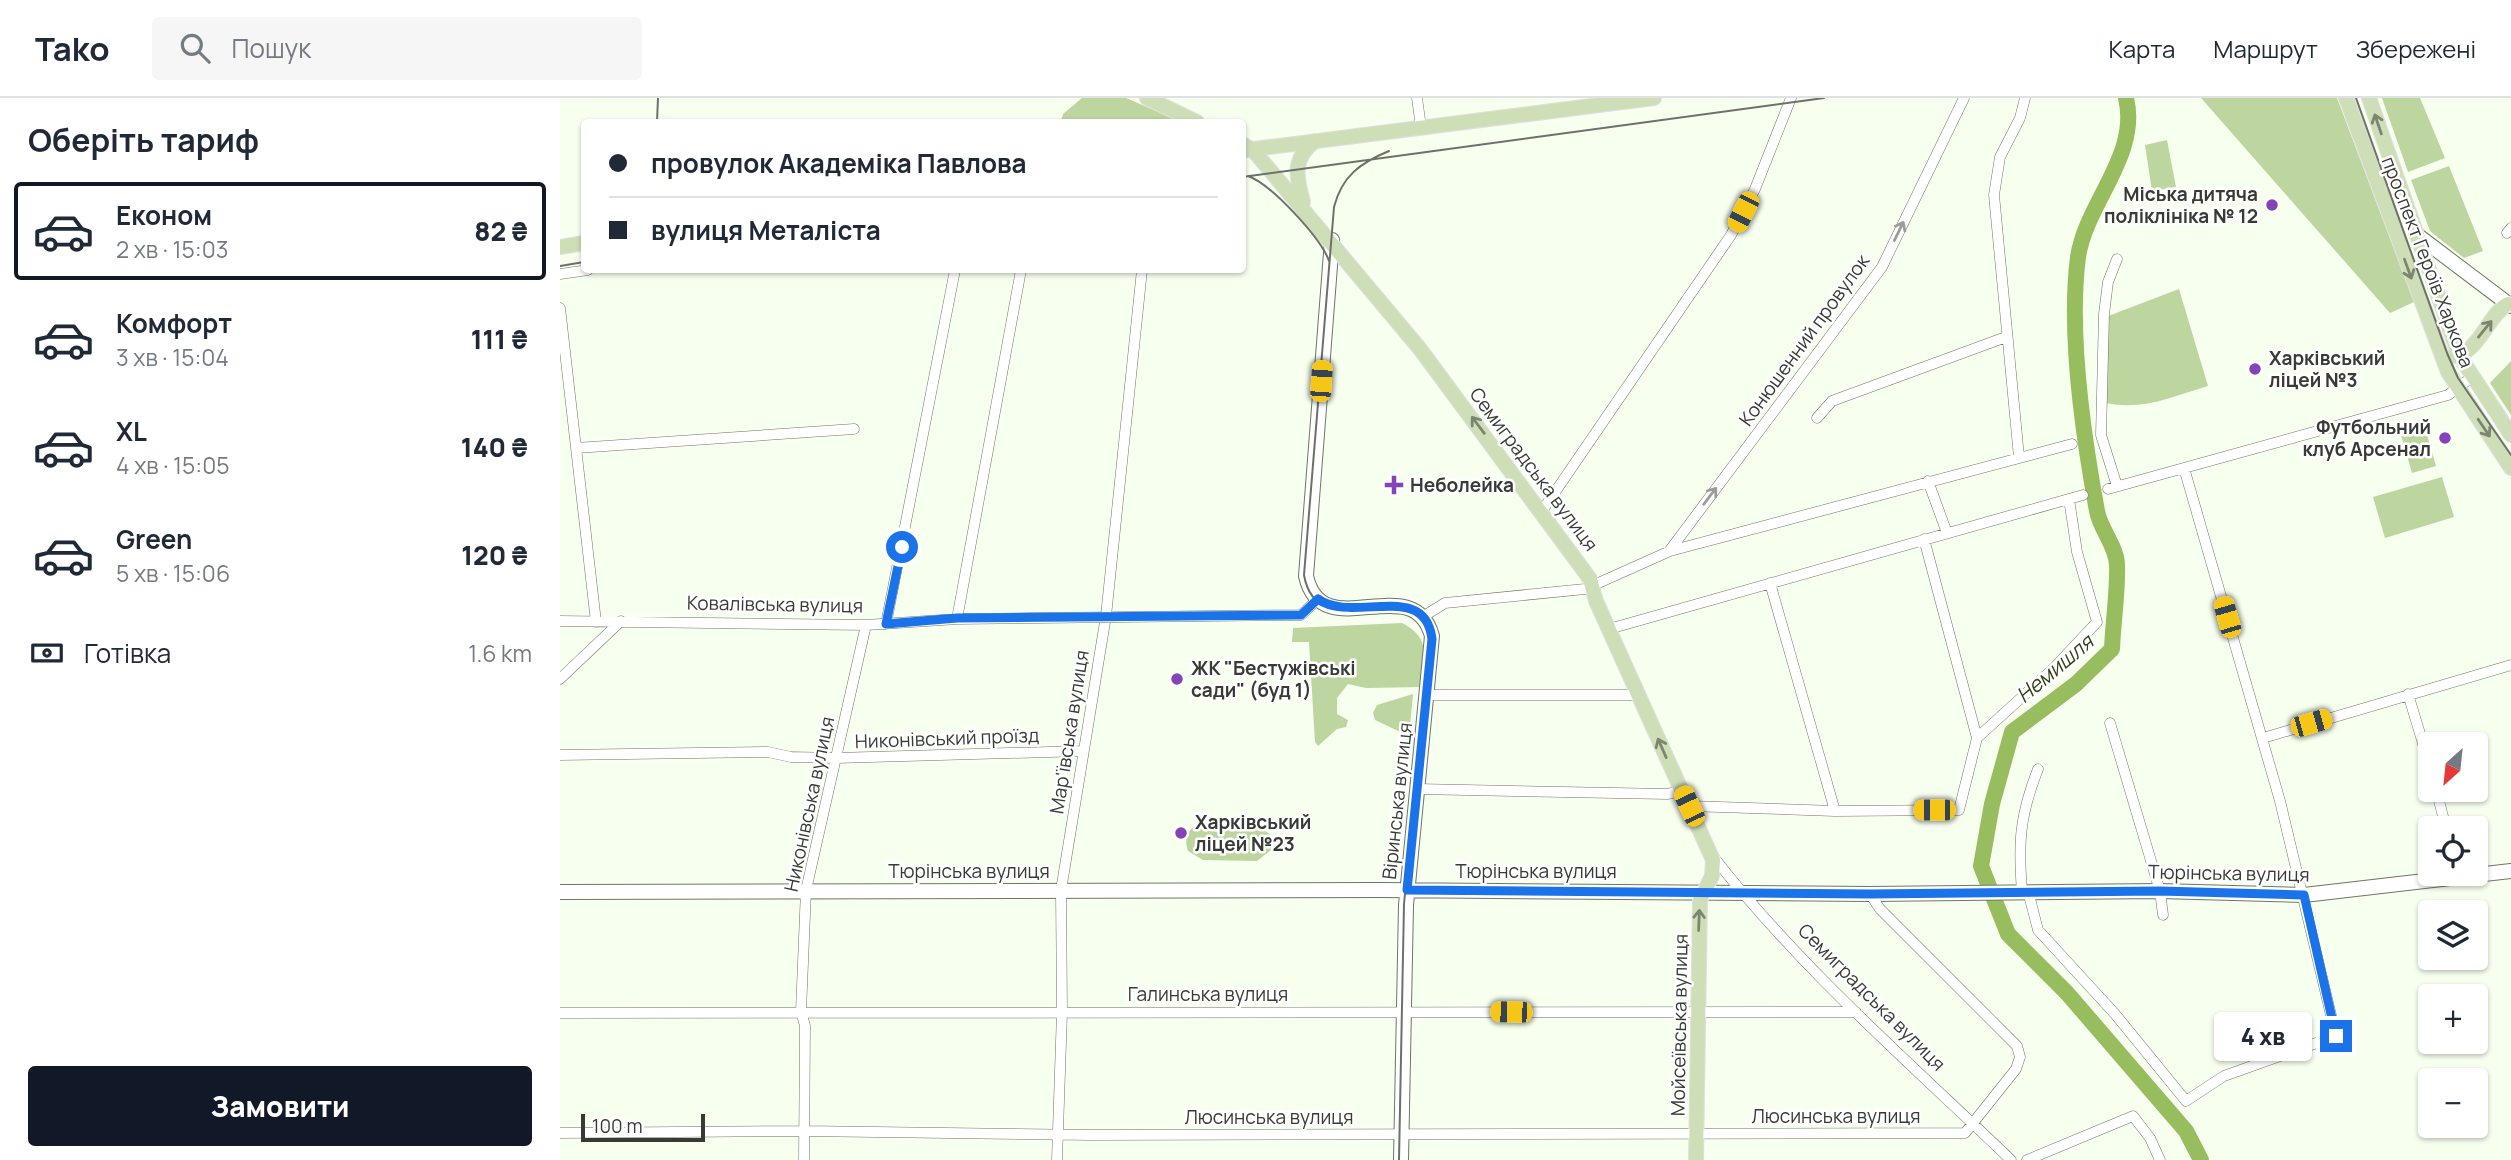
<!DOCTYPE html>
<html lang="uk">
<meta charset="utf-8">
<style>
:root{--surface:#fff;--page:#f6f6f7;--text:#1f2937;--muted:#747a83;--line:#e0e1e3;--accent:#111827}
body{margin:0;font-family:Manrope,sans-serif;background:var(--page);color:var(--text);height:100vh;display:flex;flex-direction:column;font-size:26px;white-space:nowrap}
*{box-sizing:border-box;margin:0}
p{font-size:23px;color:var(--muted)}
.icon{flex:none;width:38px;height:38px;fill:none;stroke:currentColor;stroke-width:2;stroke-linecap:round;stroke-linejoin:round}
.map{position:relative;flex:1;overflow:hidden}
.drawer{display:flex;flex-direction:column;background:var(--surface);width:560px}
.drawer>*{flex:none}
.banner{position:absolute;left:21px;top:21px;width:665px;height:154px;border-radius:7px;box-shadow:0 2px 5px #0004;display:grid;align-content:center;height:154px;padding:0 28px;background:var(--surface)}
.needle{width:46px;rotate:207deg}
.fabs{position:absolute;left:1858px;top:634px;display:grid;gap:14px}
.fabs a{display:grid;place-items:center;width:70px;height:70px;border-radius:7px;background:var(--surface);box-shadow:0 2px 5px #0004;font-size:35px}
.scale{position:absolute;left:21px;bottom:18px;width:124px;box-sizing:border-box;padding-left:7px;border:4px solid #383b35;border-top:0;font-size:19px;line-height:24px;white-space:nowrap;color:#383b35;-webkit-text-stroke:5px #fff;paint-order:stroke}
.end{position:absolute;width:32px;height:32px;margin:-16px;border:9px solid #1a73e8;background:#fff;box-shadow:0 0 0 4px #fff}
.from{border-radius:50%}
.bubble{position:absolute;height:49px;border-radius:7px;background:var(--surface);box-shadow:0 2px 5px #0004;font-size:23px;font-weight:800;line-height:49px;text-align:center}
.car{position:absolute;width:21px;height:42px;margin:-21px -10px;border-radius:9px;box-shadow:0 0 5px 2px #0007;background:linear-gradient(#f5c518 24%,#345 0 40%,#f5c518 0 76%,#345 0 86%,#f5c518 0)}
.banner b{display:flex;align-items:center;gap:24px;height:66px;font-size:26px}
.banner b+b{border-top:2px solid var(--line)}
.banner i{width:18px;height:18px;background:var(--text)}
ul{padding:0;list-style:none}
li{display:flex;align-items:center;gap:21px;height:98px;margin:0 14px 10px;padding:0 14px;border:4px solid transparent;border-radius:7px}
li div{flex:1}
li b{display:block;font-size:26px}
li em{font-style:normal;font-weight:800}
li.on{border-color:var(--accent)}
li>.icon{width:63px;height:63px;stroke-width:1.5}
h2{padding:0 28px;font-size:32px;line-height:84px}
.pay{display:flex;align-items:center;gap:18px;height:77px;padding:0 28px;font-size:26px}
.pay p{margin-inline-start:auto}
.cta{display:flex;gap:14px;margin-top:auto;padding:14px 28px}
.cta a{flex:1;height:80px;border-radius:7px;background:var(--accent);color:#fff;font-size:28px;font-weight:800;line-height:80px;text-align:center}
header{display:flex;align-items:center;gap:42px;box-sizing:border-box;height:98px;padding:0 35px;background:var(--surface);border-bottom:2px solid var(--line)}
header strong{font-size:33px}
nav{display:flex;gap:38px;margin-inline-start:auto;font-size:24px}
.search{width:490px;height:63px;background:var(--page);display:flex;align-items:center;gap:18px;box-sizing:border-box;padding:0 24px;border-radius:7px;color:var(--muted);font-size:26px}
main{display:flex;flex:1;min-height:0}
.map>svg:first-child{display:block}
.green{fill:#bdd59e}
.lines{fill:none;stroke-linecap:round;stroke-linejoin:round}
.river{stroke:#98bd5f;stroke-width:16}
.street-casing{stroke:#6f7568;stroke-width:11}
.secondary-casing{stroke:#6f7568;stroke-width:16}
.primary-casing{stroke:#dfe0df;stroke-width:16}
.street{stroke:#fff;stroke-width:10}
.secondary{stroke:#fff;stroke-width:14}
.primary{stroke:#cedfb8;stroke-width:14}
.tram{stroke:#6d7169;stroke-width:2}
.oneway{stroke:#7c8570}
.oneway2{stroke:#9c9d9a}
.route{stroke:#1a73e8;stroke-width:9}
.poi-dot{fill:#8443b7;stroke:#fff;stroke-width:2.5}
.labels{text-anchor:middle;stroke-width:5;stroke-linejoin:round;paint-order:stroke}
.poi-label{font-size:19px;font-weight:bold;fill:#383b35;stroke:#fff;text-anchor:start}
.street-label{font-size:19px;fill:#383b35;stroke:#fff}
.water-label{font-size:21px;font-style:italic;fill:#314019;stroke:#fff}
</style>
<header>
<strong>Tako</strong>
<div class="search"><svg class="icon" aria-label="search" viewBox="0 0 24 24"><circle cx="10" cy="10" r="6"/><path d="M15 15l6 6"/></svg>Пошук</div>
<nav><a>Карта</a><a>Маршрут</a><a>Збережені</a></nav>
</header>
<main>
<section class="drawer">
<h2>Оберіть тариф</h2>
<ul>
<li class="on"><svg class="icon" aria-label="car" viewBox="0 0 24 24"><path d="M5 17H2v-5l4-1 3-4h7l3 4 3 1v5h-3M9 17h6M6 11h13"/><circle cx="7" cy="17" r="2"/><circle cx="17" cy="17" r="2"/></svg><div><b>Економ</b><p>2 хв · 15:03</p></div><em>82 ₴</em></li>
<li><svg class="icon" aria-label="car" viewBox="0 0 24 24"><path d="M5 17H2v-5l4-1 3-4h7l3 4 3 1v5h-3M9 17h6M6 11h13"/><circle cx="7" cy="17" r="2"/><circle cx="17" cy="17" r="2"/></svg><div><b>Комфорт</b><p>3 хв · 15:04</p></div><em>111 ₴</em></li>
<li><svg class="icon" aria-label="car" viewBox="0 0 24 24"><path d="M5 17H2v-5l4-1 3-4h7l3 4 3 1v5h-3M9 17h6M6 11h13"/><circle cx="7" cy="17" r="2"/><circle cx="17" cy="17" r="2"/></svg><div><b>XL</b><p>4 хв · 15:05</p></div><em>140 ₴</em></li>
<li><svg class="icon" aria-label="car" viewBox="0 0 24 24"><path d="M5 17H2v-5l4-1 3-4h7l3 4 3 1v5h-3M9 17h6M6 11h13"/><circle cx="7" cy="17" r="2"/><circle cx="17" cy="17" r="2"/></svg><div><b>Green</b><p>5 хв · 15:06</p></div><em>120 ₴</em></li>
</ul>
<div class="pay"><svg class="icon" aria-label="cash" viewBox="0 0 24 24"><path d="M3 7h18v10H3z"/><circle cx="12" cy="12" r="2"/></svg>Готівка<p>1.6 km</p></div>
<div class="cta"><a>Замовити</a></div>
</section>
<div class="map">
<svg width="1951" height="1062" viewBox="0 0 1951 1062">
<rect width="100%" height="100%" fill="#f7ffef"/>
<path class="green" d="M522 0H566L622 24H501L503 16Z
M1641 0H1777L1854 204 1830 215Z
M1822 0H1860L1885 60 1848 74Z
M1607 42 1616 89 1592 93 1585 47Z
M1889 68 1923 153 1904 160 1870 133 1851 82Z
M1619 191 1648 288C1611 299 1580 314 1542 304L1543 220Z
M1951 263V317L1930 285Z
M1863 323 1876 368 1852 375 1839 330Z
M1882 379 1894 419 1825 440 1813 399Z
M842 525C872 540 864 560 863 589L806 590 788 586 777 600V616L788 622 786 629 777 631 758 648 755 644 749 544H732L733 530Z
M853 596 849 638 815 622 813 615 817 607Z
M643 725 696 727 710 736 711 752 697 763 643 762 628 753C623 739 629 728 643 725Z"/>
<g class="lines">
<path class="river" d="M1566 0C1580 57 1526 105 1518 159 1508 236 1523 337 1537 413 1540 431 1557 449 1557 467 1558 494 1553 523 1552 551L1516 586 1452 634 1432 706 1421 768 1448 836 1507 895 1626 1033 1641 1062"/>
<defs>
<path id="street" d="M857 0 861 29
M1947 135 1951 130
M0 176 28 172
M0 210 36 524
M1257 320 1272 303 1446 239
M16 350 294 331
M1459 359 1434 97 1440 59 1460 20 1465 0
M1368 383 1387 435
M1557 388 1541 337 1544 216 1548 184 1557 161
M1548 391 1888 297 1912 279
M982 413 1171 137 1195 91 1231 0
M1110 452 1322 169 1404 0
M1210 485 1275 713
M864 518 885 505 1025 491 1110 453 1512 346
M397 521 461 172
M0 523 306 527 397 521 741 517 758 501
M326 526 395 172
M1049 531 1523 397
M0 581 61 523
M1848 596 1871 672
M867 597H1079
M1550 625 1600 793 1603 817
M1417 640 1495 569 1537 524 1517 454 1509 401
M1703 640 1951 567
M0 657 208 654 231 659 276 660 523 653
M857 691 1107 696 1122 693
M1876 691 1886 730
M1129 708 1275 713 1399 712 1417 640 1364 441
M1152 757C1239 869 1349 964 1451 1062
M1462 793C1458 744 1460 717 1478 671
M1468 793 1478 832 1555 916 1626 1003 1664 978 1776 938 1720 703 1624 370
M0 915 1296 914
M0 1035 244 1033 532 1037 1405 1035 1456 971 1460 959 1457 948 1320 811 1310 796
M244 1062 245 928 241 913 246 792 306 527
M497 1062 502 914 501 792 546 518 582 172
M1467 1062 1573 1018 1590 1040 1600 1062"/>
<path id="secondary" d="M1857 137 1951 208
M772 142 746 478C762 550 853 469 872 538L846 807 841 1062
M0 794 821 792 1310 796 1600 793 1744 797 1951 773"/>
<path id="primary" d="M587 0 637 24
M1786 0 1888 274 1951 370
M1809 0 1899 257 1951 337
M682 46 693 52 860 251 1030 481 1036 503 1153 762 1152 778 1140 802 1136 1062
M686 52 1094 0
M743 104C736 79 732 60 755 43
M0 149 24 145
M1893 258C1919 256 1928 216 1948 206"/>
</defs>
<use href="#street" class="street-casing"/>
<use href="#secondary" class="secondary-casing"/>
<use href="#primary" class="primary-casing"/>
<use href="#street" class="street"/>
<use href="#secondary" class="secondary"/>
<use href="#primary" class="primary"/>
<path class="tram" d="M1796 0 1887 255 1898 280 1951 357
M97 24 98 0
M829 53C800 65 782 78 774 109L744 477C757 552 856 472 870 538L844 806 839 1062
M688 78C711 86 761 140 769 163
M682 79 1264 0
M0 168 24 164"/>
</g>
<defs><path id="oneway-shaft" d="M-6 0H5M1.5-3L5.5 0L1.5 3" fill="none" stroke-width="1.6" stroke-linecap="round" stroke-linejoin="round" transform="scale(1.75)"/></defs>
<g class="oneway">
<use href="#oneway-shaft" transform="translate(1818 26) rotate(-109)"/>
<use href="#oneway-shaft" transform="translate(1848 171) rotate(70)"/>
<use href="#oneway-shaft" transform="translate(1925 231) rotate(-51)"/>
<use href="#oneway-shaft" transform="translate(918 327) rotate(-127)"/>
<use href="#oneway-shaft" transform="translate(1924 330) rotate(56)"/>
<use href="#oneway-shaft" transform="translate(1102 650) rotate(-114)"/>
<use href="#oneway-shaft" transform="translate(1139 822) rotate(-88)"/>
</g>
<g class="oneway2">
<use href="#oneway-shaft" transform="translate(1339 133) rotate(-64)"/>
<use href="#oneway-shaft" transform="translate(1150 398) rotate(-53)"/>
</g>
<g class="lines">
<path class="route" d="M342 449 326 526 397 520 741 517 758 501C792 526 865 482 872 541L847 792 1310 796 1600 793 1744 797 1776 938"/>
</g>
<g class="poi-dot">
<circle cx="1712" cy="107" r="7"/>
<circle cx="1695" cy="271" r="7"/>
<circle cx="1885" cy="340" r="7"/>
<path d="M830.5 376.5h7v7h7v7h-7v7h-7v-7h-7v-7h7z"/>
<circle cx="617" cy="581" r="7"/>
<circle cx="621" cy="735" r="7"/>
</g>
<g class="labels">
<g class="poi-label">
<text x="1698" y="103" text-anchor="end">Міська дитяча<tspan x="1698" dy="22">поліклініка № 12</tspan></text>
<text x="1709" y="267">Харківський<tspan x="1709" dy="22">ліцей №3</tspan></text>
<text x="1871" y="336" text-anchor="end">Футбольний<tspan x="1871" dy="22">клуб Арсенал</tspan></text>
<text x="850" y="394">Неболейка</text>
<text x="631" y="577">ЖК "Бестужівські<tspan x="631" dy="22">сади" (буд 1)</tspan></text>
<text x="635" y="731">Харківський<tspan x="635" dy="22">ліцей №23</tspan></text>
</g>
<g class="street-label">
<text transform="translate(1868 164) rotate(69)" y="7">проспект Героїв Харкова</text>
<text transform="translate(1244 242) rotate(-54)" y="7">Конюшенний провулок</text>
<text transform="translate(974 371) rotate(53)" y="7">Семиградська вулиця</text>
<text transform="translate(215 506) rotate(1)" y="7">Ковалівська вулиця</text>
<text transform="translate(509 634) rotate(-81)" y="7">Мар'ївська вулиця</text>
<text transform="translate(387 640) rotate(-2)" y="7">Никонівський проїзд</text>
<text transform="translate(837 703) rotate(-84)" y="7">Віринська вулиця</text>
<text transform="translate(249 706) rotate(-78)" y="7">Никонівська вулиця</text>
<text x="409" y="780">Тюрінська вулиця</text>
<text x="976" y="780">Тюрінська вулиця</text>
<text transform="translate(1669 775) rotate(1)" y="7">Тюрінська вулиця</text>
<text x="648" y="903">Галинська вулиця</text>
<text transform="translate(1312 899) rotate(45)" y="7">Семиградська вулиця</text>
<text transform="translate(1119 927) rotate(-89)" y="7">Мойсеївська вулиця</text>
<text x="1276" y="1025">Люсинська вулиця</text>
<text x="709" y="1026">Люсинська вулиця</text>
</g>
<g class="water-label">
<text transform="translate(1495 571) rotate(-40)" y="7">Немишля</text>
</g>
</g>
</svg>
<div class="fabs">
<a><svg class="needle" viewBox="-14 -14 28 28"><path d="M0-13l5 13h-10z" fill="#e53935"/><path d="M0 13l5-13h-10z" fill="#747a83"/></svg></a>
<a><svg class="icon" aria-label="locate" viewBox="0 0 24 24"><circle cx="12" cy="12" r="6"/><path d="M12 2v4M12 18v4M2 12h4M18 12h4"/></svg></a>
<a><svg class="icon" aria-label="layers" viewBox="0 0 24 24"><path d="M12 4l9 5-9 5-9-5zM3 14l9 5 9-5"/></svg></a>
<a>+</a>
<a>−</a>
</div>
<div class="scale">100 m</div>
<i class="end from" style="left:342px;top:449px"></i>
<i class="end" style="left:1776px;top:938px"></i>
<div class="bubble" style="left:1654px;top:914px;width:98px">4 хв</div>
<i class="car" style="left:1183px;top:114px;rotate:207deg"></i>
<i class="car" style="left:761px;top:283px;rotate:4deg"></i>
<i class="car" style="left:1667px;top:519px;rotate:344deg"></i>
<i class="car" style="left:1751px;top:625px;rotate:74deg"></i>
<i class="car" style="left:1129px;top:708px;rotate:335deg"></i>
<i class="car" style="left:1374px;top:712px;rotate:270deg"></i>
<i class="car" style="left:951px;top:914px;rotate:271deg"></i>
<div class="banner">
<b><i class="from"></i>провулок Академіка Павлова</b>
<b><i></i>вулиця Металіста</b>
</div>
</div>
</main>
